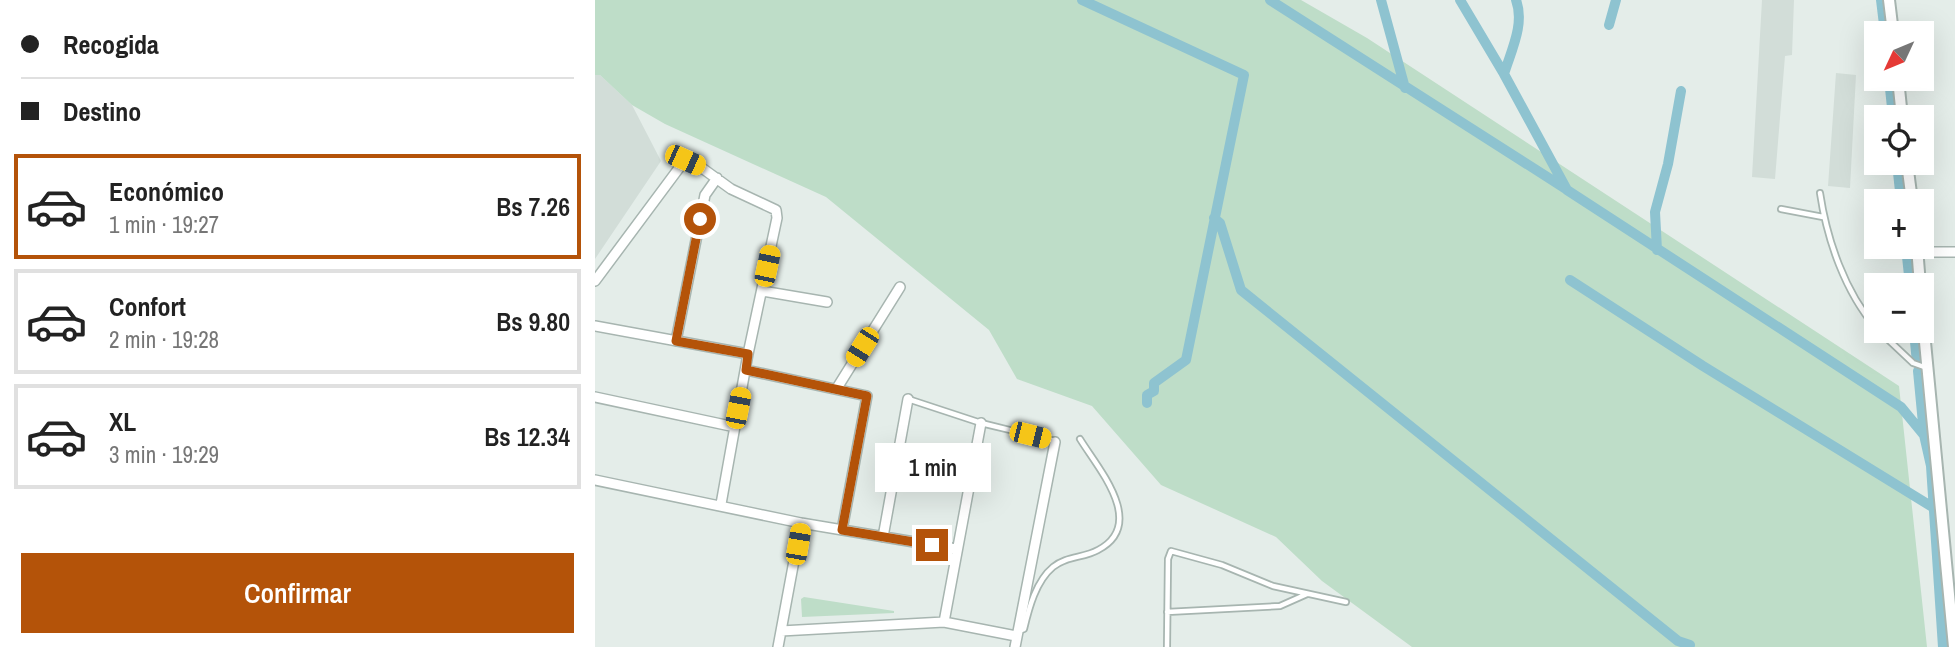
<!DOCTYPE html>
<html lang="es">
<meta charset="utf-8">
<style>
:root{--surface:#fff;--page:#f2f2f2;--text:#222;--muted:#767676;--line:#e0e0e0;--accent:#b45309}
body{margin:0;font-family:"Archivo Narrow",sans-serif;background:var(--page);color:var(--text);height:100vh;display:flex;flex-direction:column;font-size:26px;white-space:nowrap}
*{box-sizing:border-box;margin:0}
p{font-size:23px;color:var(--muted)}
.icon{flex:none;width:38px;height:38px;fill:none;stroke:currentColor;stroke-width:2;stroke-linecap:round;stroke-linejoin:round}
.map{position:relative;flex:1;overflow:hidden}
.side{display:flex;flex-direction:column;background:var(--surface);width:595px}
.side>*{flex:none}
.guide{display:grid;align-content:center;height:154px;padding:0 21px;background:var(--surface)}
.needle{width:46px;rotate:226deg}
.buttons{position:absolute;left:1269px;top:21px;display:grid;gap:14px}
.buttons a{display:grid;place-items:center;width:70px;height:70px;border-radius:0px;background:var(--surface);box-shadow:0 7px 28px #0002;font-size:35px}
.end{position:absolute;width:32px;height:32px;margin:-16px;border:9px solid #b45309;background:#fff;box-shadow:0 0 0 4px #fff}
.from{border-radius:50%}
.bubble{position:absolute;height:49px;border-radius:0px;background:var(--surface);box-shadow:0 7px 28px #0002;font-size:23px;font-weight:600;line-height:49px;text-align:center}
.car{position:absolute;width:21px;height:42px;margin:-21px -10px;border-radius:9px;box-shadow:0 0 5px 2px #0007;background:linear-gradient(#f5c518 24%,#345 0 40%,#f5c518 0 76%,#345 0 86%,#f5c518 0)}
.guide b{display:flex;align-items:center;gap:24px;height:66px;font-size:26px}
.guide b+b{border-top:2px solid var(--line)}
.guide i{width:18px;height:18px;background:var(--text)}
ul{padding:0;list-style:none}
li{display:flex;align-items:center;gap:21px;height:105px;margin:0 14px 10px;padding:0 7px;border:4px solid var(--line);border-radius:0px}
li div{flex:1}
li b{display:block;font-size:26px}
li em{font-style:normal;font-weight:600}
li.current{border-color:var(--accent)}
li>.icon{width:63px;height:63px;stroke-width:1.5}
.action{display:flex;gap:14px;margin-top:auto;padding:14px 21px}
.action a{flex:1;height:80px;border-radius:0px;background:var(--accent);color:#fff;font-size:28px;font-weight:600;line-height:80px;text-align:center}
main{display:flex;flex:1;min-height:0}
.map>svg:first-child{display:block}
.built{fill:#d2ddd8}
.green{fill:#beddc8}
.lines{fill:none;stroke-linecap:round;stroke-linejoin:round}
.canal{stroke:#8ec3d0;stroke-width:10}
.service-casing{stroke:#a7b5b0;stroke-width:8}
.minor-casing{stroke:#a7b5b0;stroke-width:12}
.tertiary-casing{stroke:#a7b5b0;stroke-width:14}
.service{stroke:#fff;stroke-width:4.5}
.minor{stroke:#fff;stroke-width:9}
.tertiary{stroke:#fff;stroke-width:10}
.route{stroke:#b45309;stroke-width:9}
</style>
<main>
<section class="side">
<div class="guide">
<b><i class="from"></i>Recogida</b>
<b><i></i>Destino</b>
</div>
<ul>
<li class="current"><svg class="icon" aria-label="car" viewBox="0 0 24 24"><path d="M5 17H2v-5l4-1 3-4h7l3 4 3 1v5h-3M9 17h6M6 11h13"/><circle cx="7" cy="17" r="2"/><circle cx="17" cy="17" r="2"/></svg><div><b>Económico</b><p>1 min · 19:27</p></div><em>Bs 7.26</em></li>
<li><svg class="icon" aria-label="car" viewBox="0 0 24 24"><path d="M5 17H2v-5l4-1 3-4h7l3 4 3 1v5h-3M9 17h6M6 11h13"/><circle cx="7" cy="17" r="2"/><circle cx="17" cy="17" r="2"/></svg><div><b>Confort</b><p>2 min · 19:28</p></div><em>Bs 9.80</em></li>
<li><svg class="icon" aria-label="car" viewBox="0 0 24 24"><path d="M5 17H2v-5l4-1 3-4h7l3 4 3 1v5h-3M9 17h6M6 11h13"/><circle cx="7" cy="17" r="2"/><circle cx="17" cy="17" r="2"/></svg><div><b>XL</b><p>3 min · 19:29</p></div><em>Bs 12.34</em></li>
</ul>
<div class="action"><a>Confirmar</a></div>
</section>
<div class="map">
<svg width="1360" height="647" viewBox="0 0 1360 647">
<rect width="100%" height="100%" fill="#e4ede9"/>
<path class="built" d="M1167 0H1199L1197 55 1190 56 1180 179 1157 177Z
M1241 73 1261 75 1255 188 1233 186Z
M0 75H5L37 105 66 161 0 259Z"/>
<path class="green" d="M0 0H706L772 38 1304 386 1332 647H817L727 581 681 537 566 485 497 406 422 379 394 330 231 197 70 124 37 105 5 75H0Z
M209 597 299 611V613L207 617 206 599Z"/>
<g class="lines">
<path class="canal" d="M487 0 649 75 591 360 559 383V391L552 395V403
M675 0 971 189
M786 0 810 88
M865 0 909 74
M921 0C930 24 916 51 909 74L972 190 1306 407 1329 435 1336 466 1348 647
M1286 0 1290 33
M1014 25 1021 0
M1294 79 1298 117
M1302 163 1306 201
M619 218 625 223 646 290 1083 641 1095 645
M1311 247 1315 285
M1062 250 1060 212 1073 164 1086 91
M975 280 1108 366 1339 508
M1319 331 1322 363
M1323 371 1329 434"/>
<defs>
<path id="service" d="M1225 193C1232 240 1250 292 1281 328
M1186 209 1228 217
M1284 331 1318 363 1332 368
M313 399 386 423 460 441
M572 612 685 606 712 594
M423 631 429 629C434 608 441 581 458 567 471 556 489 558 503 550 553 524 502 467 485 439
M572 647 573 559 576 551 627 565 678 586 751 602"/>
<path id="minor" d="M1322 252H1360
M0 281 90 160 107 168 136 189 181 210 182 218 153 354 126 504
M167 291 232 302
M0 326 153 354
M81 341 110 195 122 178
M151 370 272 396 247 530
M242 388 305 287
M0 397 140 427
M0 480 206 523 361 549
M288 537 313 399
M349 622 386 423
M186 631 349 622 421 636
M183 647 206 523
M420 647 460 442"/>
<path id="tertiary" d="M1294 0 1298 33
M1303 79 1307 117
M1312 163 1317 201
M1322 247 1325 285
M1326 300 1359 647"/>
</defs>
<use href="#service" class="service-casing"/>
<use href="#minor" class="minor-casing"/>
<use href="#tertiary" class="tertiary-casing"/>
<use href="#service" class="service"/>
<use href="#minor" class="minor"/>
<use href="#tertiary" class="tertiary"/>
</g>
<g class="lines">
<path class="route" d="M105 219 81 341 153 354 151 370 272 396 247 530 337 545"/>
</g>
</svg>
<div class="buttons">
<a><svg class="needle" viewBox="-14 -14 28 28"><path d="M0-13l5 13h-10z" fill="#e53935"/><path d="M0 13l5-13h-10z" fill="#767676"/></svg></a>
<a><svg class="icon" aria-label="locate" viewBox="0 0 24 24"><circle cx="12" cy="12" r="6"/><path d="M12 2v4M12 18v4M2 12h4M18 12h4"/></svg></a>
<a>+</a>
<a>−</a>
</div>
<i class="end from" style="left:105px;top:219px"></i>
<i class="end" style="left:337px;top:545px"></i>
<div class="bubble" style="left:280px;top:443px;width:116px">1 min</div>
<i class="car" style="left:90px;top:160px;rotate:114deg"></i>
<i class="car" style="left:172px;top:266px;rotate:12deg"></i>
<i class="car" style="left:267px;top:347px;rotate:212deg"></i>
<i class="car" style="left:143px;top:408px;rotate:11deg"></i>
<i class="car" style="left:435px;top:435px;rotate:104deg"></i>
<i class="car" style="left:203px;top:544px;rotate:10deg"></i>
</div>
</main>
